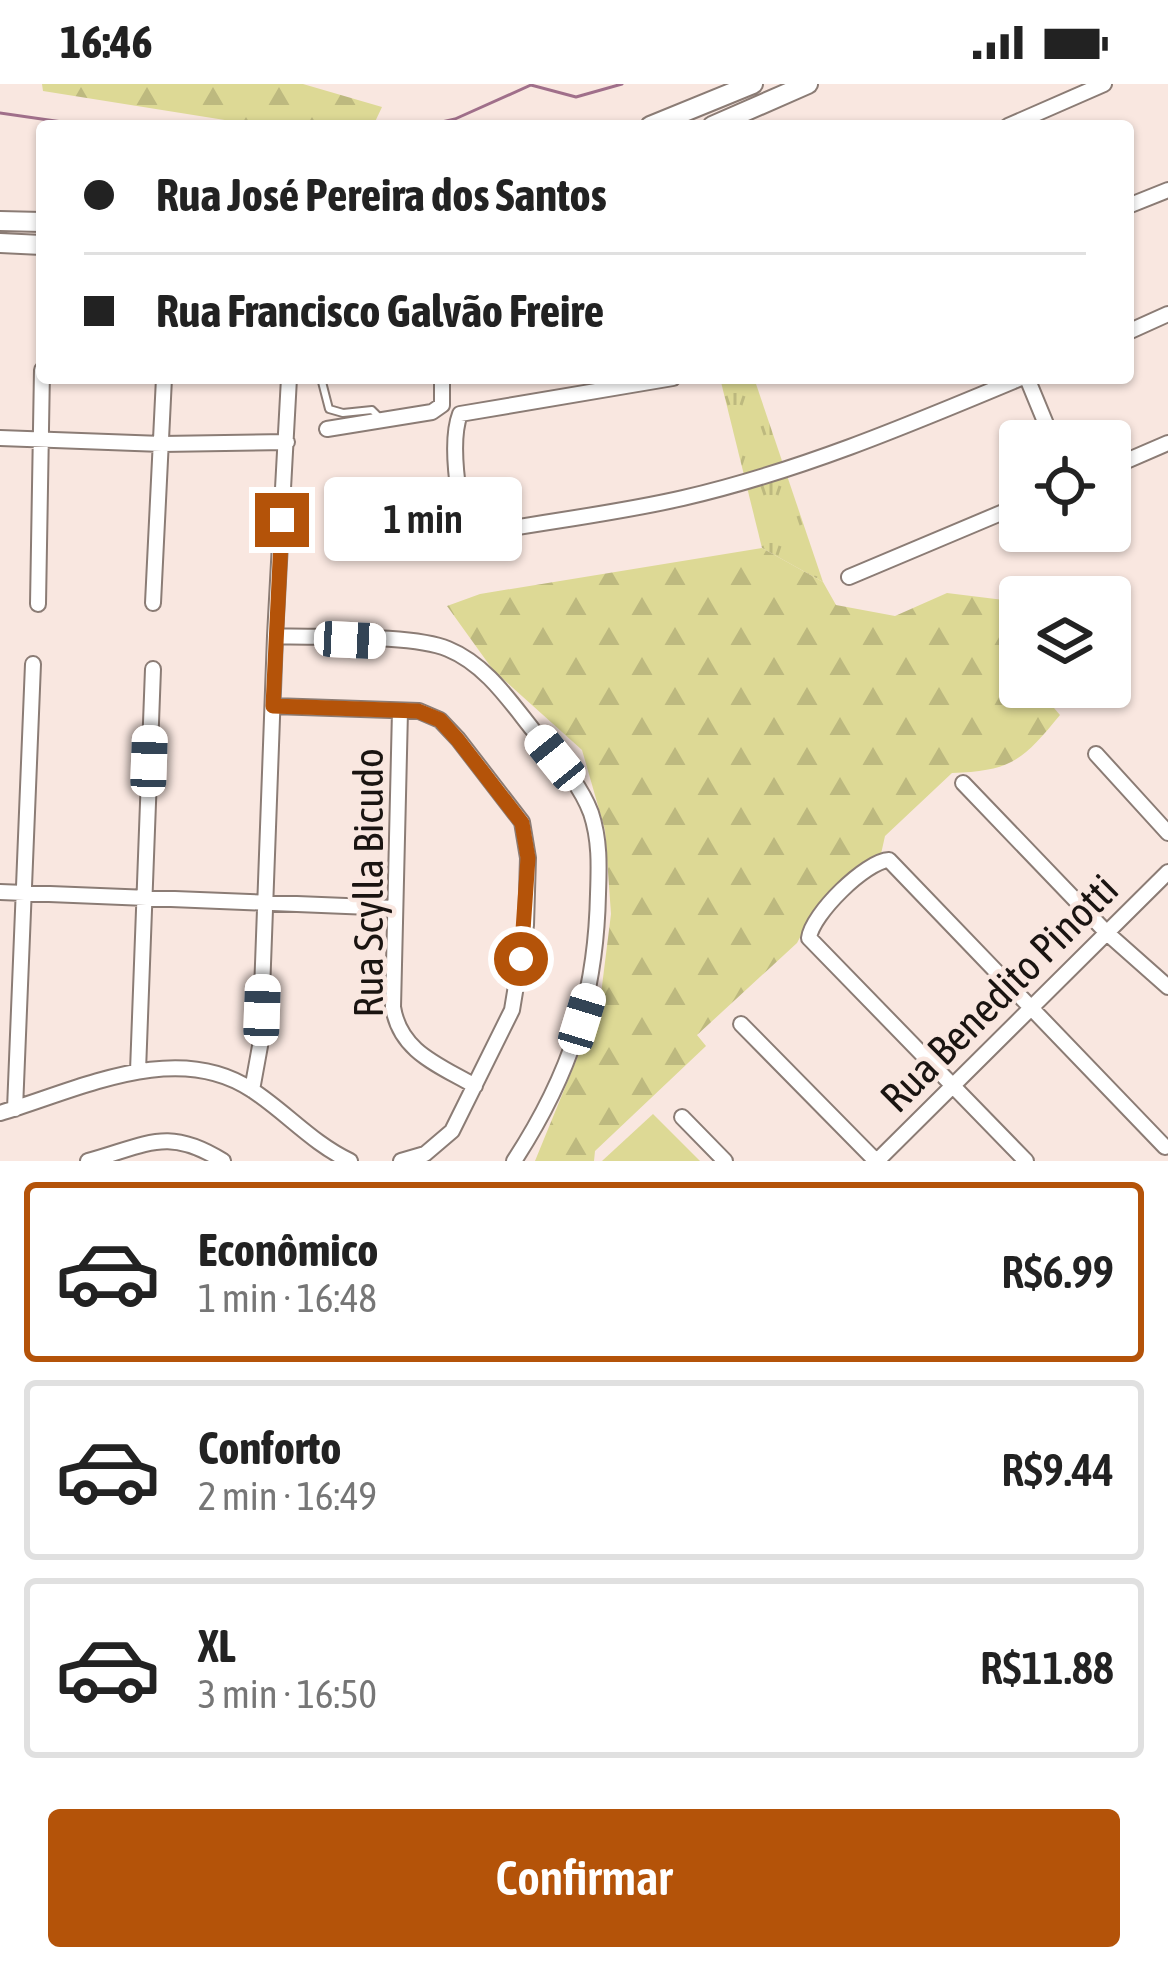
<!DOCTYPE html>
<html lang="pt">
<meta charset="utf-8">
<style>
:root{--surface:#fff;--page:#f2f2f2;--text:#222;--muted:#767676;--line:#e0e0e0;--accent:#b45309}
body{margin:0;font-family:"Asap Condensed",sans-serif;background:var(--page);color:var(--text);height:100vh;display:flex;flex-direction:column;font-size:45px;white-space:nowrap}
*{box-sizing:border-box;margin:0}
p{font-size:39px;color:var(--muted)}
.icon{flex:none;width:66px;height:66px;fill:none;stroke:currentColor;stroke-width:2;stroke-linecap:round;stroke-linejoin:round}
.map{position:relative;height:1077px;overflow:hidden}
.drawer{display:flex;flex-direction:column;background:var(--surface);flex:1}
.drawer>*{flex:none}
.guide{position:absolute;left:36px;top:36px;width:1098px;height:264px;border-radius:12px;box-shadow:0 3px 9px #0004;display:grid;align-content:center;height:264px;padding:0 48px;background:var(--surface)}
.tools{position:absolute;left:999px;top:336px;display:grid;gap:24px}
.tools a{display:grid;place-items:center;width:132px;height:132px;border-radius:12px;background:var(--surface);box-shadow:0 3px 9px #0004;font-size:60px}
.end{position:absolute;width:54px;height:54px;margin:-27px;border:15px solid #b45309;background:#fff;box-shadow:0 0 0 6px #fff}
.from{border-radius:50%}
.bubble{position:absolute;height:84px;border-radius:12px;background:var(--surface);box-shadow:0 3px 9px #0004;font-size:39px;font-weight:600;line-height:84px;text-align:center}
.car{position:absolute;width:36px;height:72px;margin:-36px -18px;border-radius:15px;box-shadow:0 0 9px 3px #0007;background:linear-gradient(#fff 24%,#345 0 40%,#fff 0 76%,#345 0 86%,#fff 0)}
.guide b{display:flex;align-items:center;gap:42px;height:114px;font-size:45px}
.guide b+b{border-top:3px solid var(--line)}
.guide i{width:30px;height:30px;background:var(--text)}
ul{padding:21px 0 0;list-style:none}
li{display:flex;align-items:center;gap:36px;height:180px;margin:0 24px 18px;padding:0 24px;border:6px solid var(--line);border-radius:12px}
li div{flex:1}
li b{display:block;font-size:45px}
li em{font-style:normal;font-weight:600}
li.on{border-color:var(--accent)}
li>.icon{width:108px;height:108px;stroke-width:1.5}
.primary-button{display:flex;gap:24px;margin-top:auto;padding:24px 48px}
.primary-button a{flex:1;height:138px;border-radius:12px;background:var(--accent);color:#fff;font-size:48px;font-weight:600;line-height:138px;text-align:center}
.status{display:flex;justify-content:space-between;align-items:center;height:84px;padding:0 60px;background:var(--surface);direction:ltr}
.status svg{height:33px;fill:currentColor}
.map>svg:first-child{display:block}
.grass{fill:url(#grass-tufts)}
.forest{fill:url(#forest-firs)}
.park{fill:#ddd995}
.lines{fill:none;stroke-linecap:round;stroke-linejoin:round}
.stream{stroke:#a06f8a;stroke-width:3}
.lane-casing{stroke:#8b7c75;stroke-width:10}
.street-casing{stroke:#8b7c75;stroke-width:18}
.secondary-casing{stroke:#8b7c75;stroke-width:22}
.lane{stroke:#fff;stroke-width:6}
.street{stroke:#fff;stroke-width:14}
.secondary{stroke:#fff;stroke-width:18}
.route{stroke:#b45309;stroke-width:15}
.labels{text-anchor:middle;stroke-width:9;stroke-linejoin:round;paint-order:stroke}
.street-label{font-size:42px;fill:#1a1411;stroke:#f9e7e0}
</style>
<div class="status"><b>16:46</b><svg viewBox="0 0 49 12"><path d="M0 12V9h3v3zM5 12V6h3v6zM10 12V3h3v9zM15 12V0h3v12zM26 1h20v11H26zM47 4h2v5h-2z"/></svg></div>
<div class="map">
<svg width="1168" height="1077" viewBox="0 0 1168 1077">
<defs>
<pattern id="grass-tufts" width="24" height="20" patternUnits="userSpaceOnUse" patternTransform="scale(3)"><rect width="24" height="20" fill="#ddd995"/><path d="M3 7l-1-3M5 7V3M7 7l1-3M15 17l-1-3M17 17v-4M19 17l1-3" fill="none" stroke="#bdb97f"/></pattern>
<pattern id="forest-firs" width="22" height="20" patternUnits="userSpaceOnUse" patternTransform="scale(3)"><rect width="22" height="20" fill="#ddd995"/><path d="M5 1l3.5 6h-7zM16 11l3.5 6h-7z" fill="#bdb97f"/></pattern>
</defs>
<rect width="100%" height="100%" fill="#f9e7e0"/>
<path class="grass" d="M720 294H754L823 498 762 464Z"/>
<path class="forest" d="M42 0H303L382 23 373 42H263L43 7Z
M762 464 823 498 836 521 895 532 947 509 1020 518V556L1011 573 1020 584V603H1036L1060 631C1023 676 1012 687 952 689L885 752 881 770 807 840 797 859 697 951 706 962 595 1067 594 1077H535L600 918 611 830 605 746 582 666 493 586 447 522 480 510Z"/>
<path class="park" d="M653 1030 700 1077H602Z"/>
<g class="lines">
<path class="stream" d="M0 29 90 42
M424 42 455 35 531 1 576 13 622 0"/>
<defs>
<path id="lane" d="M321 294 329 325 343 329 372 326 379 333"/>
<path id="street" d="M1008 42 1104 0
M1128 122 1168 106
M1128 248 1168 230
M673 294 460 330C450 356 457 417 468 443L483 449C550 437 618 429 683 414 800 387 911 340 1021 294
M1027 294 1053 357
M327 345 432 328 442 321V294
M0 354 162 360 287 358
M1110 384 1168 359
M849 493 1020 421
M153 519 164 294
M38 520 42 286
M275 552C318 554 412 550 448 565 485 580 509 616 533 646 554 672 579 697 591 729 600 756 599 782 598 810 596 913 570 991 514 1077
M273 622 419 627 440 636 458 655 522 738 528 774 526 841 512 926 452 1047 425 1070 401 1077
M400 627 393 923C400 968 439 981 475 1002
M1096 670 1168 749
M963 699 1107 849 1168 903
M0 808 395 824
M741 940 876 1077
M138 987 153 585
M252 1006 260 962 275 552 289 294
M15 1025 33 580
M0 1029C78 1006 176 955 252 1006 287 1029 312 1059 350 1077
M682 1033 725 1077
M88 1077C147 1061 167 1042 223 1077
M877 1077 1168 788
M1026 1077 809 854C812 830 866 777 889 776L1165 1063"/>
<path id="secondary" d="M650 42 753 0
M712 42 808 0
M0 137 42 138
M0 159 42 161"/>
</defs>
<use href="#lane" class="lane-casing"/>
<use href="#street" class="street-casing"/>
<use href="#secondary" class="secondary-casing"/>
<use href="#lane" class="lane"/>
<use href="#street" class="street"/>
<use href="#secondary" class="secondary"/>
</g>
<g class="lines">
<path class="route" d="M282 436 273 622 418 627 440 636 458 656 522 739 528 774 521 875"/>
</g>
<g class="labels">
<g class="street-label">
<text transform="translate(368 799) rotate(-90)" y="15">Rua Scylla Bicudo</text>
<text transform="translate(999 909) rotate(-45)" y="15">Rua Benedito Pinotti</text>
</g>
</g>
</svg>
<div class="tools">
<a><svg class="icon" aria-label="locate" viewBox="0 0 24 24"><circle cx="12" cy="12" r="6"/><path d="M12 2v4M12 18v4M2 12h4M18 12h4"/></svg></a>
<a><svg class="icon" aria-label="layers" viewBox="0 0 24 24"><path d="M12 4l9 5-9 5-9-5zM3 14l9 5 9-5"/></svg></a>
</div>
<i class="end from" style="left:521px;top:875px"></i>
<i class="end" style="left:282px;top:436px"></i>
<div class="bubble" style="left:324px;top:393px;width:198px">1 min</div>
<i class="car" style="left:350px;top:556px;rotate:93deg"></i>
<i class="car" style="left:555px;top:674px;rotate:321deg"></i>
<i class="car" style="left:149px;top:677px;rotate:2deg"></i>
<i class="car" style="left:262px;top:926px;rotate:2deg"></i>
<i class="car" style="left:582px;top:935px;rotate:17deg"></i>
<div class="guide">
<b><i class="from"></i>Rua José Pereira dos Santos</b>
<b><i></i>Rua Francisco Galvão Freire</b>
</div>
</div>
<section class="drawer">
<ul>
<li class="on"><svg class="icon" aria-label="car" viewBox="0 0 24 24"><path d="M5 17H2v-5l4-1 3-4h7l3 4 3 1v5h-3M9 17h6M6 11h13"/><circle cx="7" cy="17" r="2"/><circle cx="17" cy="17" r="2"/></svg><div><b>Econômico</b><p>1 min · 16:48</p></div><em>R$6.99</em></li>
<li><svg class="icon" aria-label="car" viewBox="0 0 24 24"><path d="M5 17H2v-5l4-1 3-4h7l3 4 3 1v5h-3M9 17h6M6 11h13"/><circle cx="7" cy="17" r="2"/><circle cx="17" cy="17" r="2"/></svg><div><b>Conforto</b><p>2 min · 16:49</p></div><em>R$9.44</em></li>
<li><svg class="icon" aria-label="car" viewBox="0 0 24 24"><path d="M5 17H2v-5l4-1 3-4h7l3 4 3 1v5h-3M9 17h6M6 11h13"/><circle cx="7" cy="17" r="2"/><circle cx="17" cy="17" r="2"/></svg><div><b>XL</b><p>3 min · 16:50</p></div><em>R$11.88</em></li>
</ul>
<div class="primary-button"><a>Confirmar</a></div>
</section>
